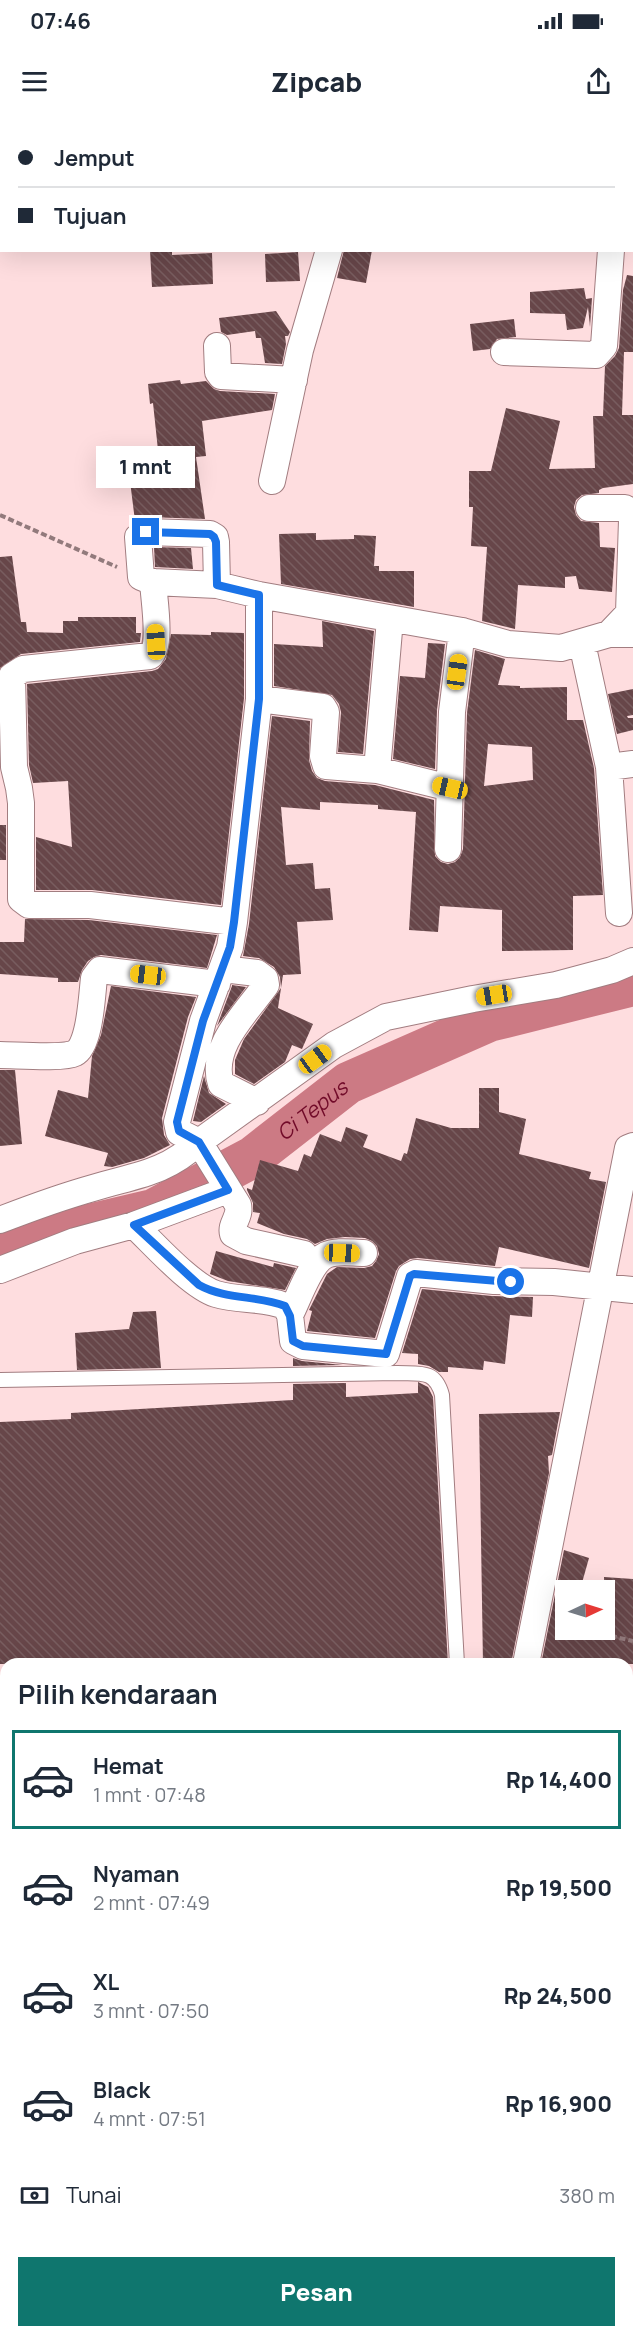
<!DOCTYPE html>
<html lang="id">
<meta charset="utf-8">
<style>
:root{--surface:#fff;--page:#f2f2f3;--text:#1f2937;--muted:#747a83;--line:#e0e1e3;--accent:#0f766e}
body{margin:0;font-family:Manrope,sans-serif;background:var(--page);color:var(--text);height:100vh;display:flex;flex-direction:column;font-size:22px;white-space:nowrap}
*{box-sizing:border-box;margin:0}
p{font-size:20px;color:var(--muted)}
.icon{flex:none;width:33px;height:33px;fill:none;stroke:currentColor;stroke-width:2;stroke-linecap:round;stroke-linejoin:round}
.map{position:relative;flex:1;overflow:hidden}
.drawer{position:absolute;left:0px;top:1538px;width:633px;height:680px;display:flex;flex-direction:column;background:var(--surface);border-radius:18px 18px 0 0;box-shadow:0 6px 24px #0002}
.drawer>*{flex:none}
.hud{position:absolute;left:0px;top:0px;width:633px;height:132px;box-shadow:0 6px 24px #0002;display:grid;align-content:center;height:132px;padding:0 18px;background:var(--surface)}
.needle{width:39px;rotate:86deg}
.controls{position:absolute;left:555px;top:1460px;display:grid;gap:12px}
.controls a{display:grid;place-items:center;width:60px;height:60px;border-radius:0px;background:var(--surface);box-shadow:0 6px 24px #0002;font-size:30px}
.end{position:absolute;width:27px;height:27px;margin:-14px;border:8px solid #1a73e8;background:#fff;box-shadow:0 0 0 3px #fff}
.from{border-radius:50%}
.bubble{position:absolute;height:42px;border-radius:0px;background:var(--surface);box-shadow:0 6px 24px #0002;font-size:20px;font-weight:800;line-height:42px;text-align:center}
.car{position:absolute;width:18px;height:36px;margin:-18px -9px;border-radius:8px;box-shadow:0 0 4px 2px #0007;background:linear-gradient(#f5c518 24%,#345 0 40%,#f5c518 0 76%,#345 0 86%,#f5c518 0)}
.hud b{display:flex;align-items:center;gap:21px;height:57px;font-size:22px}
.hud b+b{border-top:2px solid var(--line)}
.hud i{width:15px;height:15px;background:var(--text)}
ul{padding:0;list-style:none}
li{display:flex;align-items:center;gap:18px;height:99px;margin:0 12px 9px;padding:0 6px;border:3px solid transparent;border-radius:0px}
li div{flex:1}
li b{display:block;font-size:22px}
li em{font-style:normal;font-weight:800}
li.selected{border-color:var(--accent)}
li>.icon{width:54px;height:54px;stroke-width:1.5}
h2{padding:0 18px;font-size:27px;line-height:72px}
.pay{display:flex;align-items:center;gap:15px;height:66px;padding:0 18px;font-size:22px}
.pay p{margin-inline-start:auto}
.cta{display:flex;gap:12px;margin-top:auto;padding:12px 18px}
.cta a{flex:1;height:69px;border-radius:0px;background:var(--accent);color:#fff;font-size:24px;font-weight:800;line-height:69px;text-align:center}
.status{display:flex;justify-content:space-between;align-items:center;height:42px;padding:0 30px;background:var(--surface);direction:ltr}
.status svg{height:16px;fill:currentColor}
header{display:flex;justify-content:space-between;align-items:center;height:78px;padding:0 18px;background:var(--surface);font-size:27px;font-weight:800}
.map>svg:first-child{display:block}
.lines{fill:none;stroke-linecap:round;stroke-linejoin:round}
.river{stroke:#cc7a84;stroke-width:42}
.building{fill:url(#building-back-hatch);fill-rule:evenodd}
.lane-casing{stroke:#a27d80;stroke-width:16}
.street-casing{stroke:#a27d80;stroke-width:28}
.path{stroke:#927a7c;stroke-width:4;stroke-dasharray:6 3;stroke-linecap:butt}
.lane{stroke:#fff;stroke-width:14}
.street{stroke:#fff;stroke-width:26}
.route{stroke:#1a73e8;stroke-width:8}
.labels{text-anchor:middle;stroke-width:6;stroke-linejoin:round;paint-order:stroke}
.water-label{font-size:21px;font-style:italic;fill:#710b29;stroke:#fedddf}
</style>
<div class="status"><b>07:46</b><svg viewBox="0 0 49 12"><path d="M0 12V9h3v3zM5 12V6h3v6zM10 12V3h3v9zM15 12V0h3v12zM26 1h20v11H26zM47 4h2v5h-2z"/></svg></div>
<header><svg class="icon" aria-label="menu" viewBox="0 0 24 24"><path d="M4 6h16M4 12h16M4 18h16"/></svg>Zipcab<svg class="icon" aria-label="share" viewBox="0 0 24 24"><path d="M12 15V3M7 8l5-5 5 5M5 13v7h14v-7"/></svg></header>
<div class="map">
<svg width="633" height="2216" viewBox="0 0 633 2216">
<defs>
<pattern id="building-back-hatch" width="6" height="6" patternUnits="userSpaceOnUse" patternTransform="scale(1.5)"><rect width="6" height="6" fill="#674649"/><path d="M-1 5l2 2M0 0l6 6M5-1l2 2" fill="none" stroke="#785d5f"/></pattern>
</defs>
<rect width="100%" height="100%" fill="#fedddf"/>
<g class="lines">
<path class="river" id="s1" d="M0 1134 59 1112 153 1090 253 1037 348 963 489 901 633 865"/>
</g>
<path class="building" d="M150 130H172V135L212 133 213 164 152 167Z
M344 130H372L366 163 337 158Z
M298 132 300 161 266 162 265 134Z
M627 155 633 156V232H624L622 295H633V364L603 368 599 370V373L582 375 576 380 574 387 576 395 581 401 599 403 600 427 615 428 612 472 579 469 576 456 565 457V468L518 465 515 509 482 501 487 427 471 426 473 387H469V351H491L506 288 560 301 549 349 595 348 593 296H603L605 246 615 236 619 228 623 170Z
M584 168 586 179 592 178 590 207 588 187 583 208 567 210 565 194 530 193V172Z
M276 191 290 212 288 216H285L286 224 282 244 265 243 261 218H256L255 211 227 215 221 212 219 198Z
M514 199 516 217 497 219 490 229 473 231 470 204Z
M180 260 181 264 206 261 214 269 220 271 275 274 272 290 202 301 206 336 196 337 205 399 146 397 135 401 129 353 160 349 153 283 150 284 148 264Z
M316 413V420L354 419V415L376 416 374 446H379V451H414V487L281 464 279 414Z
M154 427 191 428 193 449 155 447Z
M12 436 21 502H26L27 512 63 513V501H78V497H136V513H141L140 522 21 534 0 548V437Z
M322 501 374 511 363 634 338 632 341 592 339 584 332 575 274 566V524L323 527Z
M211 512 244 513V578L221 785 92 770H36V717L72 727 68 661 33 663 29 645 27 564 152 551 158 549 166 539 171 514 211 515Z
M428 523 445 524 437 590 435 649 393 639 400 556 425 558Z
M475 530 505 539 498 565 520 566V568L567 567V600H583L594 648 603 775 573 776V830L502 831V790L440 786 438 812 409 810 416 692 378 689V685L320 682V690L281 687 286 745 313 743 315 769 330 768 333 800 297 802 301 854 283 855 278 888 313 904 302 929 292 925 285 942 254 964 235 954V940L244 919 281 868 280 857 274 847 259 838 243 836 249 804 272 596 310 601 309 640 312 651 317 658 325 661 375 665 434 680 435 736 441 742 448 744 455 742 460 737 463 729 467 593ZM488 624 532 627 533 660 484 666Z
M633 569V595L627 596 628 598H633V610L617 614 608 574Z
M0 705H6V740H0Z
M25 799 89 800 217 815 207 848 101 835 94 837 88 841 82 850 78 862H58V858L0 854V822H24Z
M232 865 246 867 217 906 232 866Z
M111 866 196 877 188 897 162 998 164 1015 170 1025 144 1038 112 1047 104 1046 108 1033 45 1016 58 970 88 978 92 936 101 915Z
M0 950H15L22 1024 0 1026Z
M204 956 209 973 226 984 201 1002 193 1001Z
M479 968H499V992L526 999 519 1034 591 1052 589 1059 606 1062 589 1148 499 1127 495 1146 418 1138 410 1139 399 1146 396 1151 375 1218 307 1211 312 1191 309 1190 327 1154 337 1147 364 1148 372 1146 376 1141 379 1134 377 1126 372 1121 365 1118 345 1117 327 1119 315 1124 307 1119 284 1114 257 1103 260 1093 253 1092V1083L247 1070V1068L252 1070 260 1040 298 1051 304 1034 311 1037 320 1014 341 1022 346 1007 368 1015 363 1027 401 1041 404 1033 407 1034 416 998 451 1008H479Z
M216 1131 273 1147 274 1143 296 1148 285 1170 228 1161 210 1154Z
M422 1169 492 1176 533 1177 532 1197 510 1195 505 1244 484 1241 483 1250 448 1247V1252H439L429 1246 418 1244V1234L402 1233Z
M156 1191 161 1248 77 1250 75 1213 129 1209 133 1192Z
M293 1238 302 1241 343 1245 293 1246Z
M418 1262 428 1267 433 1277 448 1544H0V1302L71 1299V1293L293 1280V1264L346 1263V1277L418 1273Z
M560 1292 552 1335 548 1336 549 1353 511 1544H483L479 1294Z
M564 1430 589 1438 580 1470H566V1509H604V1457L633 1459V1544H541Z"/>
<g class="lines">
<defs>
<path id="lane" d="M0 1260 397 1253C420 1254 435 1249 442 1275L457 1544
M0 1736H6
M0 1913 6 1922
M627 2020 633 2022"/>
<path id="street" d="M354 2 355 0
M616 2V0
M632 78H633
M217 226 218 252 221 256 294 260
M504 232 596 235 604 226 611 130
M272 361 300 230 329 130
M589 388H625L630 392 632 400 629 493 609 514
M153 462C154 479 162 526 150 536L23 549 12 556 14 647 19 668 21 683V779L29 785H90L234 802
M217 465 216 422 215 417 210 414 146 412 138 417 141 457 153 462 217 465 259 475 462 511 508 524 561 528 609 514H633
M390 499 377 650 450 668
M582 523 609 647 619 793
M259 579 323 587 326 592 323 636 326 646 377 650
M609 647 633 644
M448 729 452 592 462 511
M223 849 257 853 265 859 266 865C246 893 209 927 221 964L257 982
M0 935C16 935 63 939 75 933 90 926 92 874 94 858L100 850 217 864
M0 1100C31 1088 61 1077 93 1068 136 1055 164 1054 199 1022L179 1012 177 1002 203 901 230 827 234 802 259 579V475
M134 1105C154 1124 191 1166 216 1174 239 1181 263 1177 285 1186L290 1195 293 1221 303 1226 386 1234 410 1156 416 1153 494 1161 554 1162 633 1170
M304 1134 246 1121 233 1114C230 1104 241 1097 238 1085L199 1022 334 925 386 897 473 879 556 865 612 850 633 841
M0 1150 75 1121 134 1105 228 1070
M290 1195C298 1180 310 1142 326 1135 337 1130 352 1133 364 1133
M526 1544 628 1028 633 1026
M627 1598H633
M627 1844 633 1843
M627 1959 633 1955"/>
</defs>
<use href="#lane" class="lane-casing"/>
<use href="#street" class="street-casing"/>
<path class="path" d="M0 395 117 447
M602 1514 633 1521"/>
<use href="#lane" class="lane"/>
<use href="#street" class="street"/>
</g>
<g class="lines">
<path class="route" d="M146 412 210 414 214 417 216 422 217 465 259 475V579L234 802 230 827 203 901 177 1002 179 1011 199 1022 228 1070 134 1105 199 1165C226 1180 257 1175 285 1186L290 1196 293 1221 303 1226 386 1234 410 1156 414 1154 511 1162"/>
</g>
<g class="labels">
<g class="water-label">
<text dy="7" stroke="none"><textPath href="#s1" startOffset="348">Ci Tepus</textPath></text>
</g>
</g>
</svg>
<div class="controls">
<a><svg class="needle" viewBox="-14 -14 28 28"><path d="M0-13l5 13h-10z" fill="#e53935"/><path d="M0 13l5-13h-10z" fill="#747a83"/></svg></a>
</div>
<i class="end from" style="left:511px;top:1162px"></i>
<i class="end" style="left:146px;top:412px"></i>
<div class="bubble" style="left:96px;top:326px;width:99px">1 mnt</div>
<i class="car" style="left:156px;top:522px;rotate:357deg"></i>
<i class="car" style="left:457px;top:552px;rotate:8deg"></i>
<i class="car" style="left:450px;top:668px;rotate:283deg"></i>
<i class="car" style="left:148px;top:855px;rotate:277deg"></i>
<i class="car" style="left:494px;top:875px;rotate:261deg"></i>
<i class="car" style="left:315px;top:939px;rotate:54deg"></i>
<i class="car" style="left:342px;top:1133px;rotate:92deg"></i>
<div class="hud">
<b><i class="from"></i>Jemput</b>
<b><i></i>Tujuan</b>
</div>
<section class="drawer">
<h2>Pilih kendaraan</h2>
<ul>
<li class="selected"><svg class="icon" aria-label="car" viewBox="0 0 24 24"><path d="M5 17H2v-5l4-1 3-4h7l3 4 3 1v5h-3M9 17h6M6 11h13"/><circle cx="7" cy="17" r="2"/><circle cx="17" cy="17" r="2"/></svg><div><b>Hemat</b><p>1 mnt · 07:48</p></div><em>Rp 14,400</em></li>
<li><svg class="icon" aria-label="car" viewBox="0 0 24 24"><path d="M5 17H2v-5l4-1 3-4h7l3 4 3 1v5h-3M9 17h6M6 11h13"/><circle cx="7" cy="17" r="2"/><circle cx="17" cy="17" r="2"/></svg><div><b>Nyaman</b><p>2 mnt · 07:49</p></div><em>Rp 19,500</em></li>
<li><svg class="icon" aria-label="car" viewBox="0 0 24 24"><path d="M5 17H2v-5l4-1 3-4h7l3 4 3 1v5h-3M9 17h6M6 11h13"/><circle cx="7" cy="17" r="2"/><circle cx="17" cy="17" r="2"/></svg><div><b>XL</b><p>3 mnt · 07:50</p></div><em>Rp 24,500</em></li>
<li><svg class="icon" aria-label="car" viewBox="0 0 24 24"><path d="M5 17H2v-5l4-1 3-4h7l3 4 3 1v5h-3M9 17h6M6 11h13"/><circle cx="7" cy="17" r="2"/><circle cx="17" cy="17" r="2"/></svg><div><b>Black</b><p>4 mnt · 07:51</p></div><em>Rp 16,900</em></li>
</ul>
<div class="pay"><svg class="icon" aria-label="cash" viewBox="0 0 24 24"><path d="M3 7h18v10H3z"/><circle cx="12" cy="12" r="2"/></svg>Tunai<p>380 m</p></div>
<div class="cta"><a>Pesan</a></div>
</section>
</div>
